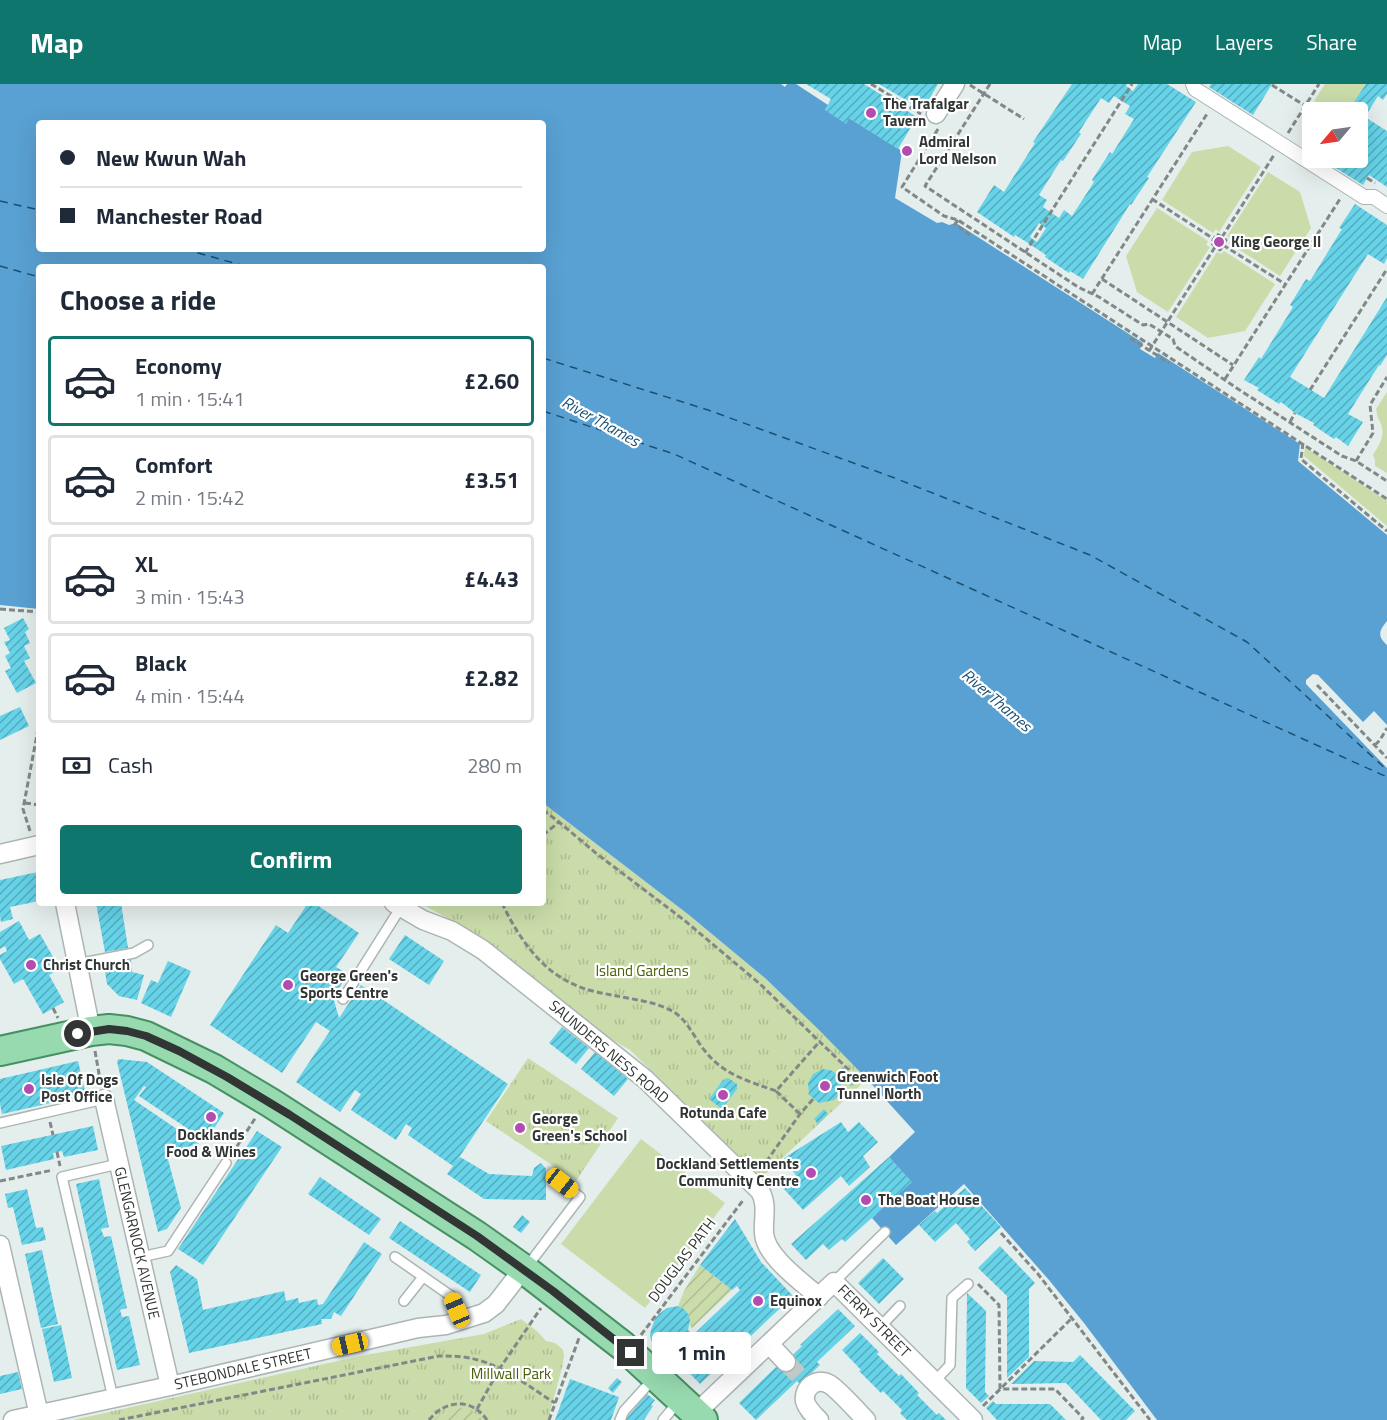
<!DOCTYPE html>
<meta charset="utf-8">
<style>
:root{--surface:#fff;--page:#f6f6f7;--text:#1f2937;--muted:#747a83;--line:#e0e1e3;--accent:#0f766e}
body{margin:0;font-family:"Titillium Web",sans-serif;background:var(--page);color:var(--text);height:100vh;display:flex;flex-direction:column;font-size:22px;white-space:nowrap}
*{box-sizing:border-box;margin:0}
p{font-size:20px;color:var(--muted)}
.icon{flex:none;width:33px;height:33px;fill:none;stroke:currentColor;stroke-width:2;stroke-linecap:round;stroke-linejoin:round}
.map{position:relative;flex:1;overflow:hidden}
.drawer{position:absolute;left:36px;top:180px;width:510px;height:642px;display:flex;flex-direction:column;background:var(--surface);border-radius:6px;box-shadow:0 6px 24px #0002}
.drawer>*{flex:none}
.guide{position:absolute;left:36px;top:36px;width:510px;height:132px;border-radius:6px;box-shadow:0 6px 24px #0002;display:grid;align-content:center;height:132px;padding:0 24px;background:var(--surface)}
.needle{width:39px;rotate:241deg}
.buttons{position:absolute;left:1302px;top:18px;display:grid;gap:12px}
.buttons a{display:grid;place-items:center;width:66px;height:66px;border-radius:6px;background:var(--surface);box-shadow:0 6px 24px #0002;font-size:30px}
.end{position:absolute;width:27px;height:27px;margin:-14px;border:8px solid #313534;background:#fff;box-shadow:0 0 0 3px #fff}
.from{border-radius:50%}
.bubble{position:absolute;height:42px;border-radius:6px;background:var(--surface);box-shadow:0 6px 24px #0002;font-size:20px;font-weight:700;line-height:42px;text-align:center}
.car{position:absolute;width:18px;height:36px;margin:-18px -9px;border-radius:8px;box-shadow:0 0 4px 2px #0007;background:linear-gradient(#f5c518 24%,#345 0 40%,#f5c518 0 76%,#345 0 86%,#f5c518 0)}
.guide b{display:flex;align-items:center;gap:21px;height:57px;font-size:22px}
.guide b+b{border-top:2px solid var(--line)}
.guide i{width:15px;height:15px;background:var(--text)}
ul{padding:0;list-style:none}
li{display:flex;align-items:center;gap:18px;height:90px;margin:0 12px 9px;padding:0 12px;border:3px solid var(--line);border-radius:6px}
li div{flex:1}
li b{display:block;font-size:22px}
li em{font-style:normal;font-weight:700}
li.on{border-color:var(--accent)}
li>.icon{width:54px;height:54px;stroke-width:1.5}
h2{padding:0 24px;font-size:27px;line-height:72px}
.pay{display:flex;align-items:center;gap:15px;height:66px;padding:0 24px;font-size:22px}
.pay p{margin-inline-start:auto}
.button{display:flex;gap:12px;margin-top:auto;padding:12px 24px}
.button a{flex:1;height:69px;border-radius:6px;background:var(--accent);color:#fff;font-size:24px;font-weight:700;line-height:69px;text-align:center}
header{display:flex;align-items:center;gap:36px;box-sizing:border-box;height:84px;padding:0 30px;background:var(--accent);color:#fff}
header strong{font-size:28px}
nav{display:flex;gap:33px;margin-inline-start:auto;font-size:21px}
.map>svg:first-child{display:block}
.grass{fill:#cadca9}
.park{fill:url(#park-tufts)}
.garden{fill:url(#garden-furrows)}
.water{fill:#59a1d3;fill-rule:evenodd}
.pier{fill:#e4eeec}
.lines{fill:none;stroke-linecap:round;stroke-linejoin:round}
.ferry{stroke:#1b5173;stroke-width:1.5;stroke-dasharray:8 6;stroke-linecap:butt}
.building{fill:url(#building-hatch);fill-rule:evenodd}
.minor-tunnel{stroke:#c0c9c7;stroke-width:18;stroke-dasharray:18 9;stroke-linecap:butt}
.service-casing{stroke:#acb5b3;stroke-width:12}
.pedestrian-casing{stroke:#acb5b3;stroke-width:16}
.minor-casing{stroke:#acb5b3;stroke-width:21}
.primary-casing{stroke:#469162;stroke-width:32}
.path{stroke:#828887;stroke-width:3;stroke-dasharray:6 3;stroke-linecap:butt}
.service{stroke:#fff;stroke-width:9}
.pedestrian{stroke:#fff;stroke-width:14}
.minor{stroke:#fff;stroke-width:18}
.primary{stroke:#97dab0;stroke-width:28}
.route{stroke:#313534;stroke-width:8}
.poi-dot{fill:#b34cb0;stroke:#fff;stroke-width:2}
.labels{text-anchor:middle;stroke-width:4.5;stroke-linejoin:round;paint-order:stroke}
.poi-label{font-size:15px;font-weight:bold;fill:#313534;stroke:#fff;text-anchor:start}
.park-label{font-size:15px;fill:#485d06;stroke:#fff}
.street-label{font-size:15px;fill:#313534;stroke:#fff}
.water-label{font-size:16px;font-style:italic;fill:#1b5173;stroke:#fff}
</style>
<header>
<strong>Map</strong>
<nav><a>Map</a><a>Layers</a><a>Share</a></nav>
</header>
<div class="map">
<svg width="1387" height="1336" viewBox="0 0 1387 1336">
<defs>
<pattern id="park-tufts" width="24" height="20" patternUnits="userSpaceOnUse" patternTransform="scale(1.5)"><rect width="24" height="20" fill="#cadca9"/><path d="M3 7l-1-3M5 7V3M7 7l1-3M15 17l-1-3M17 17v-4M19 17l1-3" fill="none" stroke="#aebd92"/></pattern>
<pattern id="garden-furrows" width="10" height="10" patternUnits="userSpaceOnUse" patternTransform="scale(1.5)"><rect width="10" height="10" fill="#cadca9"/><path d="M-1 1l2-2M0 10L10 0M9 11l2-2" fill="none" stroke="#aebd92"/></pattern>
<pattern id="building-hatch" width="6" height="6" patternUnits="userSpaceOnUse" patternTransform="scale(1.5)"><rect width="6" height="6" fill="#66d3e8"/><path d="M-1 1l2-2M0 6l6-6M5 7l2-2" fill="none" stroke="#55acbd"/></pattern>
</defs>
<rect width="100%" height="100%" fill="#e4eeec"/>
<path class="grass" d="M1325 0H1366L1347 28H1333L1314 17Z
M1228 62 1261 83 1219 148 1216 145 1213 149 1162 116 1192 68Z
M1268 88 1300 108 1311 144 1280 192 1229 159 1231 155 1227 152Z
M1157 124 1208 157 1206 161 1210 163 1168 228 1137 208 1126 172Z
M1224 167 1275 200 1245 247 1208 254 1176 233 1217 168 1221 170Z
M1387 308V389L1375 382V376L1373 371C1380 360 1386 350 1380 338 1380 336 1378 335 1378 334 1377 331 1377 328 1376 325Z
M1305 363 1387 417V442L1304 372Z
M641 1055 725 1119 645 1224 561 1160Z"/>
<path class="park" d="M543 719 689 831 765 894 817 944 867 995 761 1094 630 966 598 948 483 854 420 819H543Z
M528 974 618 1034 576 1097 486 1037Z
M521 1235 538 1248 546 1257 555 1259 560 1263 563 1266 564 1272 563 1280 548 1336H73L360 1272 484 1250Z"/>
<path class="garden" d="M700 1181 732 1206 692 1244C685 1236 692 1228 678 1222L684 1207Z
M462 1324 472 1327 483 1336H434C442 1328 450 1325 462 1324Z"/>
<path class="water" d="M0 0H781L785 3 787 0H796L828 21 825 26 849 34 902 67 895 114 937 139 942 138 949 141 956 139 1143 259 1140 265 1155 274 1158 269 1300 360 1298 377 1387 451V537C1379 547 1377 552 1387 561V1336H1157L1084 1239 1049 1196 964 1100 896 1161 872 1134 911 1098 889 1073 915 1048 867 995 817 944 765 894 689 831 543 719V183H39V525L0 521ZM39 39H543V165H39Z"/>
<path class="pier" d="M1313 590 1318 591 1363 638 1374 627 1387 641V684L1306 600V596Z"/>
<g class="lines">
<path class="ferry" d="M0 117 39 126
M184 165 248 183
M0 182 39 193
M543 274 708 326 892 393 1090 471 1247 558 1387 686
M543 327 674 370 1387 693"/>
</g>
<path class="building" d="M806 0H864L917 33 898 65 849 34 846 40 825 26 831 15Z
M879 0H938L923 26Z
M1072 0H1127L1126 2 1133 7 1138 0H1167L1196 18 1147 93 1149 94 1131 121 1130 120 1083 195 1070 187 1069 189 1045 173 1046 171 1028 159 1015 151 1014 153 977 128 994 101 1004 108 1035 59 1033 58ZM1114 12 1130 22 1125 30 1134 35 1112 70 1110 68 1092 96 1094 98 1072 132 1064 126 1059 134 1043 123 1047 116 1039 111 1061 76 1063 77 1081 50 1079 48 1101 14 1109 19ZM1039 139 1046 144 1037 158 1030 153Z
M1211 0H1272L1253 31 1209 3Z
M1366 0H1387V10L1383 16 1378 12 1365 33 1387 47V103L1369 91 1363 101 1320 74H1358V28H1347Z
M1355 120 1387 141V174L1384 180 1368 170 1290 293 1324 314 1387 213V271L1380 282 1379 281 1348 330 1363 338 1348 362 1336 353 1334 355 1313 341 1314 339 1295 329 1281 318 1279 320 1257 306 1259 304 1244 296 1259 273 1261 275 1293 223 1290 221 1306 195 1310 197 1342 145 1339 144Z
M23 534 29 545 25 548 30 559 24 562 30 574 24 577 36 599 17 609 5 587 11 584 5 572 10 569 4 558 10 556 4 544Z
M20 623 29 642 0 656V632Z
M38 788 39 817 10 823 13 835 1 838 0 832V796Z
M96 819H121L128 864 105 868Z
M308 819H314L359 849 336 883 348 890 333 913 339 934 361 901 508 1000 456 1078 460 1073 489 1090 532 1092 534 1084 541 1079 546 1085V1116L484 1115 447 1090 453 1082 408 1051 412 1044 406 1040 396 1056 351 1026 361 1010 355 1006 340 1028 296 998 330 947 316 938 282 989 210 941 276 841 288 849Z
M19 837 29 856 40 850 60 885 49 891 64 918 43 930 23 895 14 900 0 875V871L7 867 5 862 0 865V848Z
M405 851 444 877 429 901 389 875Z
M131 876 132 888 144 891 137 916 119 912 107 900 104 881Z
M168 877 191 887 171 933 141 919 151 896 158 899Z
M562 943 589 964 576 980 549 959Z
M595 968 628 995 614 1012 581 985Z
M119 975 147 978 224 1029 206 1057 139 1012 146 1003 144 1002 134 1016 199 1060 166 1068 181 1124 167 1145 158 1148 118 982 117 977Z
M78 977 86 1011 2 1030 0 1020V995Z
M843 983 857 997 851 1002 838 988Z
M823 985 830 986 836 989 841 998V1005L839 1012 834 1016 819 1019 808 1010 809 1009 808 999 813 990Z
M728 994 737 1000V1005L722 1025 709 1015 723 996Z
M824 1025 828 1030 818 1040 814 1035Z
M841 1038 848 1048 859 1038 878 1058 863 1072 870 1083 849 1102 841 1092 803 1126 784 1105 797 1093 784 1074Z
M93 1042 98 1066 64 1073 62 1067 53 1069 54 1075 6 1086 1 1062Z
M257 1047 282 1063 203 1181 178 1165Z
M889 1073 912 1098 845 1158 842 1155 829 1166 823 1160 806 1176 791 1160Z
M320 1093 381 1135 369 1151 308 1110Z
M99 1095 109 1143 101 1145 104 1153 111 1152 127 1224 120 1226 122 1233 129 1232 140 1281 117 1286 76 1100Z
M965 1104 1001 1143 975 1167 967 1158 970 1155 956 1139 935 1158 919 1141 935 1127 937 1129Z
M27 1105 36 1144 43 1143 46 1156 22 1161 13 1123 8 1124 5 1110Z
M522 1131 530 1138 521 1149 513 1143Z
M735 1135 761 1178 793 1212 700 1300 672 1271 680 1263 678 1261 674 1264 662 1265 656 1263 652 1258 650 1252 651 1246 655 1235 659 1230 667 1224 678 1222 684 1225 688 1230 690 1236 688 1246 693 1251 740 1206 737 1202 732 1206 700 1181Z
M400 1137 481 1191 470 1208 389 1154Z
M364 1158 382 1170 341 1232 334 1228 331 1235H321L322 1240 189 1269 170 1188 176 1181 197 1195 203 1226 284 1207 286 1217 298 1214 299 1219 317 1215 318 1221 323 1220Z
M1000 1162 1035 1199 1029 1205V1273L1007 1294V1212L978 1184Z
M42 1166 58 1240 41 1244 25 1170Z
M883 1174 904 1195 879 1220 858 1199Z
M967 1209 986 1227 985 1308 989 1312 981 1319 966 1304Z
M838 1225 855 1242 817 1278 820 1281 800 1300 797 1297 756 1336 739 1319 780 1279 782 1281 802 1262 800 1261Z
M61 1241 72 1294 54 1298 42 1245Z
M860 1249 879 1268 877 1270 899 1292 901 1290 919 1309 917 1311 937 1331 939 1329 946 1336H907L900 1329 902 1326 883 1307 881 1309 859 1287 861 1286 842 1266Z
M1080 1271 1135 1327 1126 1336H1101L1066 1299 1011 1300 1034 1277 1073 1278Z
M18 1288 22 1305 0 1310V1292Z
M617 1294 622 1298 613 1309 608 1304Z
M570 1295 619 1313 611 1336H555Z
M647 1310 655 1316 651 1321 653 1322 644 1336H625Z
M993 1317 996 1320H1050L1066 1336H997L986 1324Z"/>
<g class="lines">
<path class="minor-tunnel" d="M786 1278 803 1296"/>
<defs>
<path id="service" d="M77 880 134 869 148 861
M343 915 401 823
M0 1039 104 1015
M141 1173 168 1167 226 1079
M395 1173 451 1212 457 1226 458 1236
M526 1184 580 1113 562 1099
M834 1198 885 1148
M404 1217 423 1193
M880 1243 900 1222
M934 1298 950 1281 952 1214 968 1200
M113 1314 62 1093 118 1080
M620 1336 624 1327 654 1294
M663 1336 679 1317"/>
<path id="pedestrian" d="M1193 0 1195 5 1364 113H1374L1387 122"/>
<path id="minor" d="M936 30 955 0
M0 770 39 761
M65 819 91 947
M394 819 423 836 452 847 483 866 645 995 760 1107C768 1121 763 1134 764 1149 765 1172 802 1198 819 1213
M104 1015 170 1302
M0 1161 39 1331
M769 1260 786 1278
M696 1329 834 1198 973 1336
M13 1336 170 1302 418 1244 446 1241 484 1229 496 1220 523 1185
M819 1336C814 1331 807 1325 805 1317 803 1304 816 1293 829 1300 838 1305 858 1328 866 1336"/>
<path id="primary" d="M0 967 91 947 109 945 127 947 146 952 214 985 271 1019 477 1152 525 1186 623 1262 703 1336"/>
</defs>
<use href="#service" class="service-casing"/>
<use href="#pedestrian" class="pedestrian-casing"/>
<use href="#minor" class="minor-casing"/>
<use href="#primary" class="primary-casing"/>
<path class="path" d="M871 0 921 30
M990 0 925 102 1078 203 1099 213 1143 241 1149 240 1173 255 1175 262 1238 305 1342 372 1356 377 1387 397
M970 1 1024 35
M1272 1 1315 28
M938 45 902 103 944 132 958 136 1387 415
M1288 49 1319 0
M1367 94 1375 99
M1152 115 1214 155
M958 136 955 140 970 151
M1217 150 1226 156 1220 166 1211 159Z
M1222 153 1274 71
M1223 161 1285 200
M1025 169 1132 0
M1102 195 1233 281
M1092 210 1207 30
M1130 254 1169 279
M1149 267 1215 163
M1225 295 1340 115
M1310 306 1387 185
M1290 338 1295 329
M1303 359 1301 375 1387 447
M1356 377 1373 349 1370 321 1387 293
M0 525 39 528
M1317 601 1387 674
M1375 661 1380 656 1387 644
M25 719 39 721
M543 726 559 738 597 770 684 836 760 900 851 988
M30 747 23 725 39 640
M543 751 559 738
M502 819C516 849 538 883 569 898 583 906 601 909 617 912 636 916 657 918 674 928 689 938 694 954 705 967 724 991 748 997 776 1007
M53 924 58 934
M95 967 101 1001
M800 1030 776 1007 820 957
M50 1038 53 1051
M57 1068 60 1082
M232 1070 256 1033
M761 1085 800 1030 814 1014
M0 1097 53 1086
M1001 1149 1038 1190 1150 1336
M978 1200 999 1221 1000 1305H1055L1083 1334 1081 1336
M641 1251 744 1115
M983 1322 1072 1234
M477 1325 500 1284 541 1224
M119 1336 439 1272C447 1272 455 1272 463 1273 498 1277 526 1301 555 1319
M429 1336C445 1316 471 1313 487 1336
M549 1336 579 1254"/>
<use href="#service" class="service"/>
<use href="#pedestrian" class="pedestrian"/>
<use href="#minor" class="minor"/>
<use href="#primary" class="primary"/>
</g>
<g class="lines">
<path class="route" d="M78 950 109 945 127 947 146 952 179 967 227 993 290 1031 477 1152 553 1207 631 1269"/>
</g>
<g class="poi-dot">
<circle cx="871" cy="29" r="6"/>
<circle cx="907" cy="67" r="6"/>
<circle cx="1219" cy="158" r="6"/>
<circle cx="31" cy="881" r="6"/>
<circle cx="288" cy="901" r="6"/>
<circle cx="825" cy="1002" r="6"/>
<circle cx="29" cy="1005" r="6"/>
<circle cx="723" cy="1011" r="6"/>
<circle cx="211" cy="1033" r="6"/>
<circle cx="520" cy="1044" r="6"/>
<circle cx="811" cy="1089" r="6"/>
<circle cx="866" cy="1116" r="6"/>
<circle cx="758" cy="1217" r="6"/>
</g>
<g class="labels">
<g class="poi-label">
<text x="883" y="25">The Trafalgar<tspan x="883" dy="17">Tavern</tspan></text>
<text x="919" y="63">Admiral<tspan x="919" dy="17">Lord Nelson</tspan></text>
<text x="1231" y="163">King George II</text>
<text x="43" y="886">Christ Church</text>
<text x="300" y="897">George Green's<tspan x="300" dy="17">Sports Centre</tspan></text>
<text x="837" y="998">Greenwich Foot<tspan x="837" dy="17">Tunnel North</tspan></text>
<text x="41" y="1001">Isle Of Dogs<tspan x="41" dy="17">Post Office</tspan></text>
<text x="723" y="1034" text-anchor="middle">Rotunda Cafe</text>
<text x="532" y="1040">George<tspan x="532" dy="17">Green's School</tspan></text>
<text x="211" y="1056" text-anchor="middle">Docklands<tspan x="211" dy="17">Food &amp; Wines</tspan></text>
<text x="799" y="1085" text-anchor="end">Dockland Settlements<tspan x="799" dy="17">Community Centre</tspan></text>
<text x="878" y="1121">The Boat House</text>
<text x="770" y="1222">Equinox</text>
</g>
<g class="park-label">
<text x="642" y="892">Island Gardens</text>
<text x="511" y="1295">Millwall Park</text>
</g>
<g class="street-label">
<text transform="translate(609 968) rotate(40)" y="5">SAUNDERS NESS ROAD</text>
<text transform="translate(137 1159) rotate(77)" y="5">GLENGARNOCK AVENUE</text>
<text transform="translate(682 1176) rotate(-53)" y="5">DOUGLAS PATH</text>
<text transform="translate(874 1237) rotate(45)" y="5">FERRY STREET</text>
<text transform="translate(243 1285) rotate(-13)" y="5">STEBONDALE STREET</text>
</g>
<g class="water-label">
<text transform="translate(601 337) rotate(29)" y="6">River Thames</text>
<text transform="translate(997 616) rotate(41)" y="6">River Thames</text>
</g>
</g>
</svg>
<div class="buttons">
<a><svg class="needle" viewBox="-14 -14 28 28"><path d="M0-13l5 13h-10z" fill="#e53935"/><path d="M0 13l5-13h-10z" fill="#747a83"/></svg></a>
</div>
<i class="end from" style="left:78px;top:950px"></i>
<i class="end" style="left:631px;top:1269px"></i>
<div class="bubble" style="left:652px;top:1248px;width:99px">1 min</div>
<i class="car" style="left:562px;top:1099px;rotate:128deg"></i>
<i class="car" style="left:457px;top:1226px;rotate:337deg"></i>
<i class="car" style="left:350px;top:1260px;rotate:257deg"></i>
<div class="guide">
<b><i class="from"></i>New Kwun Wah</b>
<b><i></i>Manchester Road</b>
</div>
<section class="drawer">
<h2>Choose a ride</h2>
<ul>
<li class="on"><svg class="icon" aria-label="car" viewBox="0 0 24 24"><path d="M5 17H2v-5l4-1 3-4h7l3 4 3 1v5h-3M9 17h6M6 11h13"/><circle cx="7" cy="17" r="2"/><circle cx="17" cy="17" r="2"/></svg><div><b>Economy</b><p>1 min · 15:41</p></div><em>£2.60</em></li>
<li><svg class="icon" aria-label="car" viewBox="0 0 24 24"><path d="M5 17H2v-5l4-1 3-4h7l3 4 3 1v5h-3M9 17h6M6 11h13"/><circle cx="7" cy="17" r="2"/><circle cx="17" cy="17" r="2"/></svg><div><b>Comfort</b><p>2 min · 15:42</p></div><em>£3.51</em></li>
<li><svg class="icon" aria-label="car" viewBox="0 0 24 24"><path d="M5 17H2v-5l4-1 3-4h7l3 4 3 1v5h-3M9 17h6M6 11h13"/><circle cx="7" cy="17" r="2"/><circle cx="17" cy="17" r="2"/></svg><div><b>XL</b><p>3 min · 15:43</p></div><em>£4.43</em></li>
<li><svg class="icon" aria-label="car" viewBox="0 0 24 24"><path d="M5 17H2v-5l4-1 3-4h7l3 4 3 1v5h-3M9 17h6M6 11h13"/><circle cx="7" cy="17" r="2"/><circle cx="17" cy="17" r="2"/></svg><div><b>Black</b><p>4 min · 15:44</p></div><em>£2.82</em></li>
</ul>
<div class="pay"><svg class="icon" aria-label="cash" viewBox="0 0 24 24"><path d="M3 7h18v10H3z"/><circle cx="12" cy="12" r="2"/></svg>Cash<p>280 m</p></div>
<div class="button"><a>Confirm</a></div>
</section>
</div>
